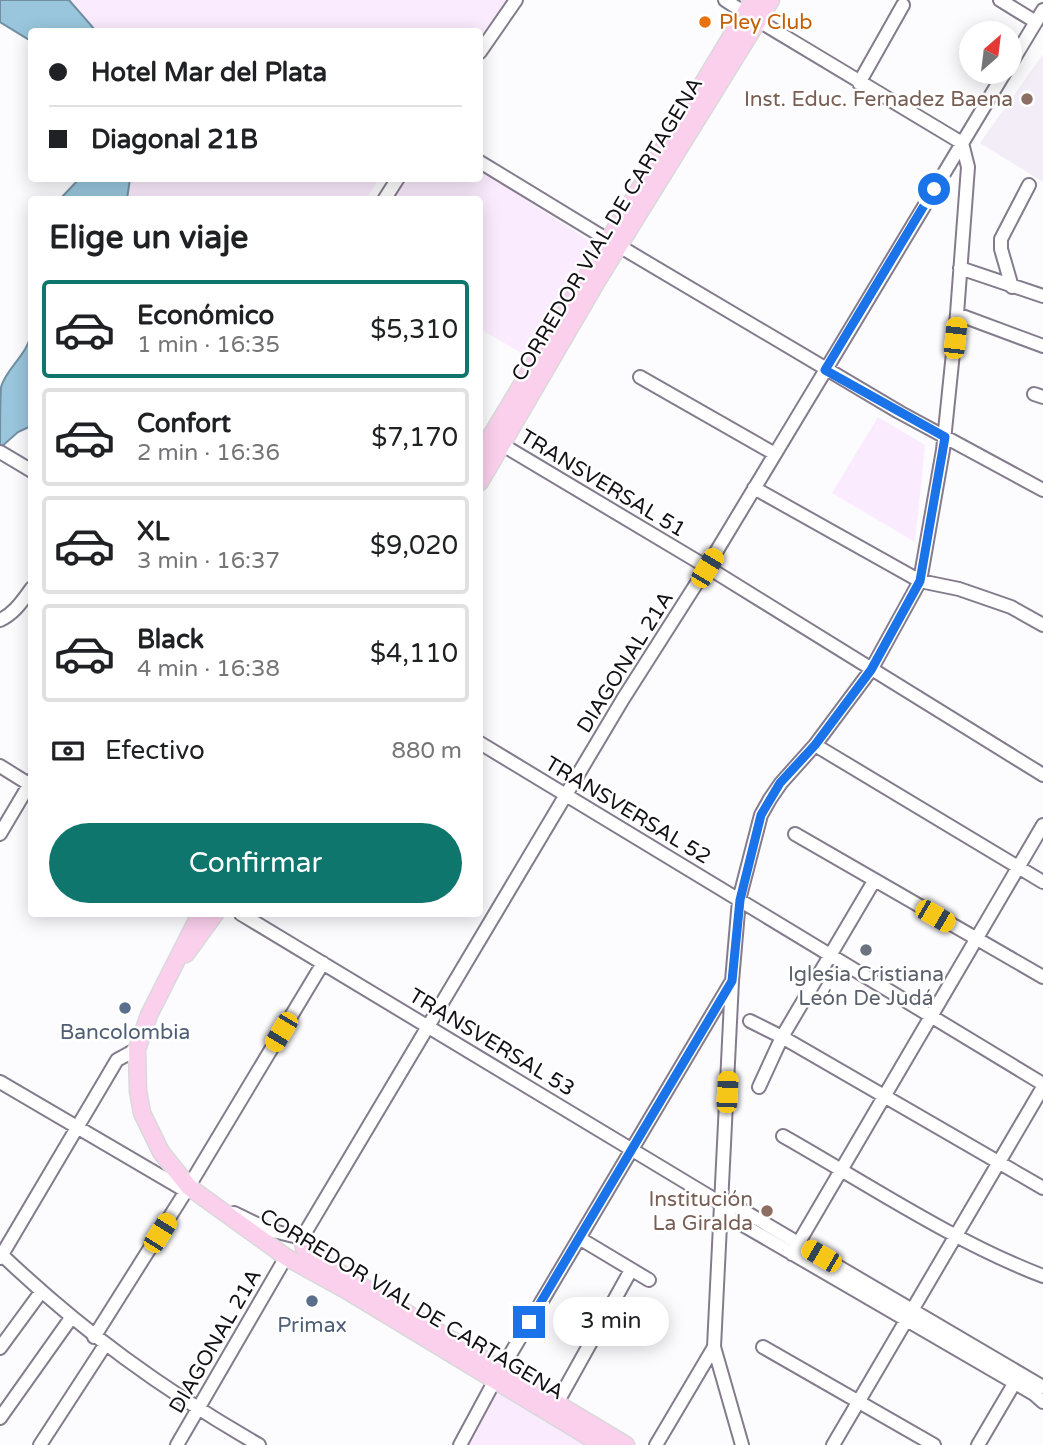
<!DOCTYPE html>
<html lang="es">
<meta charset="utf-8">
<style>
:root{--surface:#fff;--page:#f6f6f6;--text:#202124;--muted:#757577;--line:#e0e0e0;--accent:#0f766e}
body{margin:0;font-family:"Varela Round",sans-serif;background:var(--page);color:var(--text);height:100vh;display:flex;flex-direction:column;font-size:26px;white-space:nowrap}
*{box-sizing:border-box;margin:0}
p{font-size:23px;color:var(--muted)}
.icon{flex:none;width:38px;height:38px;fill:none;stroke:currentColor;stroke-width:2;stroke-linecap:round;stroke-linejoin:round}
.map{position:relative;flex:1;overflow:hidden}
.side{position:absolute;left:28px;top:196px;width:455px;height:721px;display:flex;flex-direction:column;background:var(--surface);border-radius:7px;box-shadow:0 4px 18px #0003}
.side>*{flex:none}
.banner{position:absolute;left:28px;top:28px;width:455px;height:154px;border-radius:7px;box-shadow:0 4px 18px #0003;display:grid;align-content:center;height:154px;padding:0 21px;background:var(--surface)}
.needle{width:46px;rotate:28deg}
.tools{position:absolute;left:959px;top:21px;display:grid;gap:14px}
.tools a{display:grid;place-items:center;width:63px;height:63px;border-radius:50%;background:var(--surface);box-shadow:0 4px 18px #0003;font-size:35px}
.end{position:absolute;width:32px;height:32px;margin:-16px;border:9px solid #1a73e8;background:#fff;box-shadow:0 0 0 4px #fff}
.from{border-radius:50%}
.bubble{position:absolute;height:49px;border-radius:24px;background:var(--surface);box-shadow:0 4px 18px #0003;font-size:23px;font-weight:600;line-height:49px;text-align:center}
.car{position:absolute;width:21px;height:42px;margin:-21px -10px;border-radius:9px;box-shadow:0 0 5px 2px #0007;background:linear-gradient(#f5c518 24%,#345 0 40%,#f5c518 0 76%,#345 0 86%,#f5c518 0)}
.banner b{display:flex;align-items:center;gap:24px;height:66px;font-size:26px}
.banner b+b{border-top:2px solid var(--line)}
.banner i{width:18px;height:18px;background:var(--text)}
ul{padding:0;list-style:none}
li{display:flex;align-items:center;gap:21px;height:98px;margin:0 14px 10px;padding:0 7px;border:4px solid var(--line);border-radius:7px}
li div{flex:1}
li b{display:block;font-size:26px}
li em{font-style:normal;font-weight:600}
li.selected{border-color:var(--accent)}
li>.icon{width:63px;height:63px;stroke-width:1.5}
h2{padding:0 21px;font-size:32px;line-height:84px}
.pay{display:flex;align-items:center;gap:18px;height:77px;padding:0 21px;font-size:26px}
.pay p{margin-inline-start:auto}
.action{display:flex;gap:14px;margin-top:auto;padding:14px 21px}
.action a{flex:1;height:80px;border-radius:42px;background:var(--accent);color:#fff;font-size:28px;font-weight:600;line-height:80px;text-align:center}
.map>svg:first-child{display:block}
.industrial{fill:#fbebfe}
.built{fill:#f2edf7}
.water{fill:#99c6dd;stroke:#718fa1;stroke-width:2}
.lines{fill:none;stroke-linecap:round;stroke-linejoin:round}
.minor-casing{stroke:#847c8c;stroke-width:16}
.major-casing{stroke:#d9d9da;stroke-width:19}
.minor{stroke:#fff;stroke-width:12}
.major{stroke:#fbd0ed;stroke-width:16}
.route{stroke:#1a73e8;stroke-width:9}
.food-dot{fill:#e8710a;stroke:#fff;stroke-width:2.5}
.education-dot{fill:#8d6e63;stroke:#fff;stroke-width:2.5}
.worship-dot{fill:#6b7280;stroke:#fff;stroke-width:2.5}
.service-dot{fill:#5c6f8a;stroke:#fff;stroke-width:2.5}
.labels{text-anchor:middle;stroke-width:5;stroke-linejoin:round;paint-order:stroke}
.food-label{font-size:21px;fill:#c56008;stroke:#fff;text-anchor:start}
.education-label{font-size:21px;fill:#785e54;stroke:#fff;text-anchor:end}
.street-label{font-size:21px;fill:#131016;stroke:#fff}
.worship-label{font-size:21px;fill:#5b616d;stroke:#fff}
.service-label{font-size:21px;fill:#4e5e75;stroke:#fff}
</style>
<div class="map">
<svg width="1043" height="1445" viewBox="0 0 1043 1445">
<rect width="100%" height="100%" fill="#fcfbfe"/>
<path class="industrial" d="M69 0H507L480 37V32L96 31Z
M480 170 597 246 532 359 480 329V200H384L398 179 480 178Z
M131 179H379L366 199 135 200 128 195Z
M878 417 925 445 915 542 832 493Z
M494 1389 588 1445H463Z"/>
<path class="built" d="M1043 54V182L980 143Z"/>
<path class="water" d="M0 0H69L96 31 32 32 31 41 0 22Z
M79 179H130L127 199H60Z
M31 330V426L18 432 0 448C0 432 0 402 1 387 7 366 30 354 31 330Z"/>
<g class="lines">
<defs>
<path id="minor" d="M725 0 745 13
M1000 0 1036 22
M480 52 516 0
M1010 65 1043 10
M859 83 903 5
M480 162 608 240
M384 200 398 178
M619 246 899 412 1043 490
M960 268 1043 296
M1012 287 1001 249V239L1029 185
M957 314 1043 346
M640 377 775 454
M1034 394 1043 397
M501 444 707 567 1043 775
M0 452 32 471
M754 488 920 581 959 589 1011 607 1043 625
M0 620C15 613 22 601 32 588
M480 743 1043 1084
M815 745 1043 882
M0 766 32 786
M0 834 32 780
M795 834 1043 977
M241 914 722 1204 737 1207 1043 1387
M750 1021 782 1037 1043 1188
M0 1082 186 1191
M759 1087 782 1037 874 881
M783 1136C866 1183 954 1242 1043 1276
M722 1204 731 1218 1034 1394 1043 1402
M234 1213 269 1230 302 1238 623 699 707 567 1005 72
M579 1238 649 1280
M792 1254 1043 825
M2 1255C83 1332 162 1389 259 1445
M0 1258 117 1060 137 1049
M94 1337 186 1191 323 963
M763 1347 934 1445
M0 1348 41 1292
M557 1403 631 1270
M0 1418 71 1318
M40 1445 105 1345
M177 1445 286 1257
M460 1445 495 1380 730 984
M656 1445 714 1347
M742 1445 714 1347 732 981 739 900 761 815 770 799 781 783 815 745 871 670 920 581 943 450 957 314 968 167 962 143 759 21
M833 1445 1043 1087
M978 1445 1018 1377"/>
<path id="major" d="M480 454 753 0
M480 482 599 278 771 0
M200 914 149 1015 137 1049 138 1091 142 1113 161 1152 189 1187 286 1257 351 1293 602 1445
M186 954 215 914
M302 1238 304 1248 312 1256 626 1445"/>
</defs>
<use href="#minor" class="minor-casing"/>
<use href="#major" class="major-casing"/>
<use href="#minor" class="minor"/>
<use href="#major" class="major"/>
</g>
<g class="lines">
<path class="route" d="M529 1322 732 981 740 900 761 815 780 783 815 745 871 670 920 581 945 437 825 370 934 189"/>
</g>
<circle class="food-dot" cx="705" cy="22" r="7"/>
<g class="education-dot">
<circle cx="1027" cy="99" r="7"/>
<circle cx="767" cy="1211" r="7"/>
</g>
<circle class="worship-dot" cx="866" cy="950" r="7"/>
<g class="service-dot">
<circle cx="125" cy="1008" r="7"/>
<circle cx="312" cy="1301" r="7"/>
</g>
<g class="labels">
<g class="food-label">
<text x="719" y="29">Pley Club</text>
</g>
<g class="education-label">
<text x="1013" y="106">Inst. Educ. Fernadez Baena</text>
<text x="753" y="1206">Institución<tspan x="753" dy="24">La Giralda</tspan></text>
</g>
<g class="street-label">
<text transform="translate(607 229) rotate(-59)" y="7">CORREDOR VIAL DE CARTAGENA</text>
<text transform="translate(603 483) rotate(31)" y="7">TRANSVERSAL 51</text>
<text transform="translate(625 662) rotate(-58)" y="7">DIAGONAL 21A</text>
<text transform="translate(628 810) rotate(31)" y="7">TRANSVERSAL 52</text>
<text transform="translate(492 1042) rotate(31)" y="7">TRANSVERSAL 53</text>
<text transform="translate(412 1304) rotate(31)" y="7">CORREDOR VIAL DE CARTAGENA</text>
<text transform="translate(215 1341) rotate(-60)" y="7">DIAGONAL 21A</text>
</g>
<g class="worship-label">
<text x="866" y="981">Iglesia Cristiana<tspan x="866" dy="24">León De Judá</tspan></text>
</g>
<g class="service-label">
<text x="125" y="1039">Bancolombia</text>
<text x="312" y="1332">Primax</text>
</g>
</g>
</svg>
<div class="tools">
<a><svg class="needle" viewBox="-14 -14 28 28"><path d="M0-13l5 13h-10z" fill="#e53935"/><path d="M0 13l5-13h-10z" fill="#757577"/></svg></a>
</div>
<i class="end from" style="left:934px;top:189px"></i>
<i class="end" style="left:529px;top:1322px"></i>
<div class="bubble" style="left:553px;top:1297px;width:116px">3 min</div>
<i class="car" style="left:955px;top:338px;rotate:6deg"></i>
<i class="car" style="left:707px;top:568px;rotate:31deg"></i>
<i class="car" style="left:935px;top:916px;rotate:120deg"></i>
<i class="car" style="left:281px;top:1032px;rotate:211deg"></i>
<i class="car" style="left:727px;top:1092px;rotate:3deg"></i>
<i class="car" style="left:160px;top:1233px;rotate:32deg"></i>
<i class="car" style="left:821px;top:1256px;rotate:300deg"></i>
<div class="banner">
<b><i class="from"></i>Hotel Mar del Plata</b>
<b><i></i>Diagonal 21B</b>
</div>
<section class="side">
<h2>Elige un viaje</h2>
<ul>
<li class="selected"><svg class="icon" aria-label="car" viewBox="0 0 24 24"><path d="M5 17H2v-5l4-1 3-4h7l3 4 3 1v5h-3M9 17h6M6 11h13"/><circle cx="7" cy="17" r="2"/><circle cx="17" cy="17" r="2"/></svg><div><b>Económico</b><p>1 min · 16:35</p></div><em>$5,310</em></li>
<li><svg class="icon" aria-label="car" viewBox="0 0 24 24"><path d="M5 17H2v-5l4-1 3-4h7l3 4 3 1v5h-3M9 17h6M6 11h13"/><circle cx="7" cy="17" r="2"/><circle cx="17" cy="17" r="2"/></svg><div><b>Confort</b><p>2 min · 16:36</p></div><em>$7,170</em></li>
<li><svg class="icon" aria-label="car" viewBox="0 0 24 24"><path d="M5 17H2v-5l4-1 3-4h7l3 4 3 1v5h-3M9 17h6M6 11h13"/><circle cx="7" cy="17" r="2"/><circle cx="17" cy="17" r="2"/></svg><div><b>XL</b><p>3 min · 16:37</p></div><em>$9,020</em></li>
<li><svg class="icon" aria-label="car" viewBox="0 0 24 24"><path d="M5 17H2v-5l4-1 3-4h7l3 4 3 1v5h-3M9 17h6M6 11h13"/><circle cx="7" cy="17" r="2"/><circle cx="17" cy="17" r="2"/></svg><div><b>Black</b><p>4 min · 16:38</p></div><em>$4,110</em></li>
</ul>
<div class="pay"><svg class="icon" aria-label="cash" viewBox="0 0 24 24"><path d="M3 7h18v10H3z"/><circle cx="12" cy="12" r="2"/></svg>Efectivo<p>880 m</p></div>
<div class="action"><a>Confirmar</a></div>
</section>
</div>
